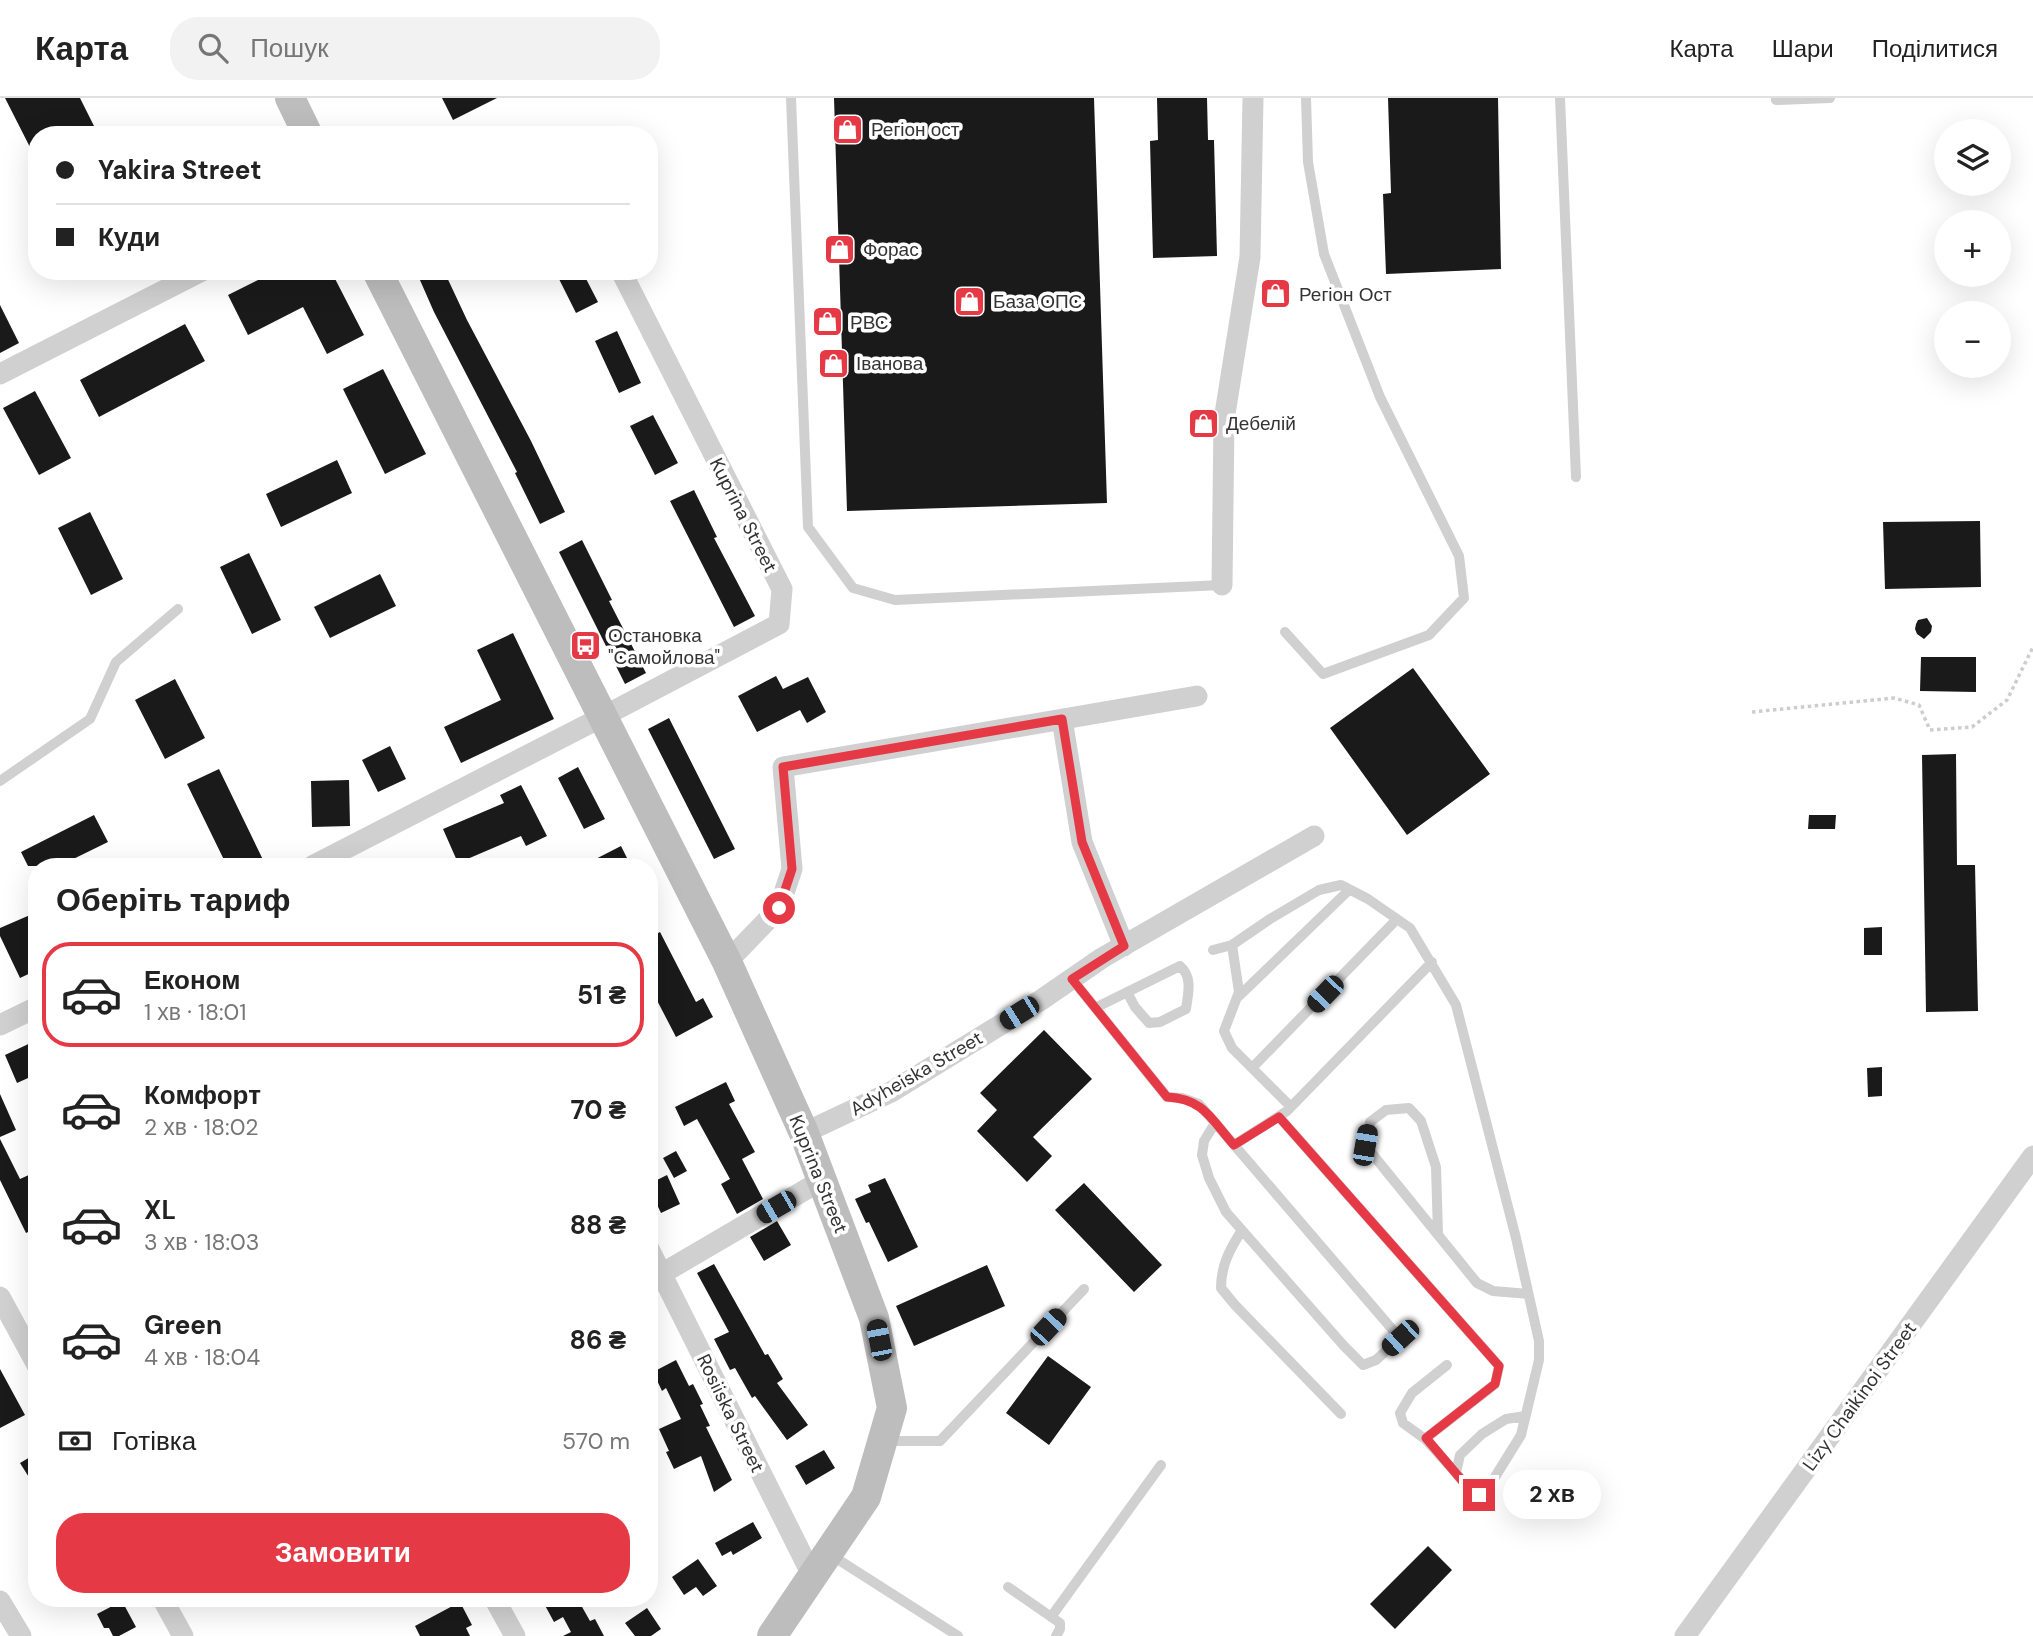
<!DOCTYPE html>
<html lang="uk">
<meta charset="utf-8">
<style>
:root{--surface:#fff;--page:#f2f2f2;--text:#222;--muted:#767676;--line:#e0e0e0;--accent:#e63946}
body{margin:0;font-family:"DM Sans",sans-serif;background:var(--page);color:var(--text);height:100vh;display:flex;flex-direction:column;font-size:26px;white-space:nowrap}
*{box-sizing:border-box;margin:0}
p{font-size:23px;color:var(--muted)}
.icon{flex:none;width:38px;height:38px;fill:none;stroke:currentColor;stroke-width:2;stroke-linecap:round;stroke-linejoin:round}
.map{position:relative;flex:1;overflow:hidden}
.panel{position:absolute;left:28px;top:760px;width:630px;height:749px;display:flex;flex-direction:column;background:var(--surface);border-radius:28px;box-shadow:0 7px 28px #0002}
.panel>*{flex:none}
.top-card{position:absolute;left:28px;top:28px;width:630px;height:154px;border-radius:28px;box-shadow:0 7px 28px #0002;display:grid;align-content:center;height:154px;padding:0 28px;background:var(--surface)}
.buttons{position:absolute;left:1934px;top:21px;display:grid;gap:14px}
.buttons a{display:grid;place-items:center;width:77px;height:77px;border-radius:50%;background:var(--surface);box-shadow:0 7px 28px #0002;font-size:35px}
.end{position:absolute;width:32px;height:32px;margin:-16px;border:9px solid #e63946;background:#fff;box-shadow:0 0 0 4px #fff}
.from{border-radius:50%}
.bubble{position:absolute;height:49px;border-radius:24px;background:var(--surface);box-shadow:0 7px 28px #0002;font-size:23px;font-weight:700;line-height:49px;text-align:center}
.car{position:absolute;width:21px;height:42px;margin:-21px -10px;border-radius:9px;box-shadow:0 0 5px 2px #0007;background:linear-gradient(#222 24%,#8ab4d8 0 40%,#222 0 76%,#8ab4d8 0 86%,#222 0)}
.top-card b{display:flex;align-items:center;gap:24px;height:66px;font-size:26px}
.top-card b+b{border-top:2px solid var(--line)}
.top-card i{width:18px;height:18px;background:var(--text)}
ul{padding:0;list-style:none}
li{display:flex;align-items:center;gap:21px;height:105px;margin:0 14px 10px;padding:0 14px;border:4px solid transparent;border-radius:28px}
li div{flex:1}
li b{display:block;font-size:26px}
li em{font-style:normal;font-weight:700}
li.selected{border-color:var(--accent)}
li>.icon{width:63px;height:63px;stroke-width:1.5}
h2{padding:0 28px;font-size:32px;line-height:84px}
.pay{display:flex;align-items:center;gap:18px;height:77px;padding:0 28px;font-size:26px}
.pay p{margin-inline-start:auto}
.action{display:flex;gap:14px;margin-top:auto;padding:14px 28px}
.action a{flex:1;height:80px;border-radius:28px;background:var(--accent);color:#fff;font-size:28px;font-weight:700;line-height:80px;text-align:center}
header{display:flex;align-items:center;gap:42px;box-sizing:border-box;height:98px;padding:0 35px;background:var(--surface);border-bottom:2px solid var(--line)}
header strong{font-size:33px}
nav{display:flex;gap:38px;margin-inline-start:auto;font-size:24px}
.search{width:490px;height:63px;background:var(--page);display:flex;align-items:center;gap:18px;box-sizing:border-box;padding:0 24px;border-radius:28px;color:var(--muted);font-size:26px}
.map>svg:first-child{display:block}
.building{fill:#1a1a1a}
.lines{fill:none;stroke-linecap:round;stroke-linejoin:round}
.path{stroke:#cdcdcd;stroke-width:3.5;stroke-dasharray:3.5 3.5;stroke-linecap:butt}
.lane{stroke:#d0d0d0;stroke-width:10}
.street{stroke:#d0d0d0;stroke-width:21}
.secondary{stroke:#bdbdbd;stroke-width:30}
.route{stroke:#e63946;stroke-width:9}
.labels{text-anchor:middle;stroke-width:7;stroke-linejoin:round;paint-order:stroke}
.poi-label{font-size:19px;fill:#333;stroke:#fff;text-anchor:start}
.street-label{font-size:19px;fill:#333;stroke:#fff}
</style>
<header>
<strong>Карта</strong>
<div class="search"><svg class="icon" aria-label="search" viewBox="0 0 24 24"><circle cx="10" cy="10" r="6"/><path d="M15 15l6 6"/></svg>Пошук</div>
<nav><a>Карта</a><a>Шари</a><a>Поділитися</a></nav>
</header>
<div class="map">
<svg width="2033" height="1538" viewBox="0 0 2033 1538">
<rect width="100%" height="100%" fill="#fff"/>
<path class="building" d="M5 0H80L96 32 86 37H37V63Z
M442 0H497L453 22Z
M834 0H1094L1107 405 847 413Z
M1157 0H1207L1208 42H1214L1217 158 1153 160 1150 43 1158 42Z
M1388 0H1498L1501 171 1386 176 1383 96 1391 95Z
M276 173H331L364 237 327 256 303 209 248 237 228 197Z
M416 173H444L467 222 531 343 565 414 540 426 515 375 517 374 434 214Z
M555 173H582L598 204 576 215Z
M0 207 19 245 0 255Z
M185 226 205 263 99 319 80 282Z
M617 233 641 285 619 295 595 243Z
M383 271 426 356 385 376 343 291Z
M35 293 71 360 39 377 3 310Z
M653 317 678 365 655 377 630 328Z
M337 362 352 395 281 429 266 396Z
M694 392 717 439 714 440 755 518 734 529 670 403Z
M90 414 123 481 91 497 58 430Z
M1980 423 1981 489 1885 491 1883 424Z
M582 442 612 502 609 503 646 575 625 586 559 454Z
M249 455 281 522 252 536 220 469Z
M380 476 396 508 330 540 314 509Z
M1927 520 1932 528 1931 534 1924 541 1917 536 1915 531 1916 526 1918 522Z
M513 535 554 621 461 665 444 629 501 602 477 552Z
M1921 559H1976V594L1920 593Z
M1413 570 1490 676 1407 737 1330 630Z
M776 578 783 591 808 579 826 614 807 625 800 612 757 634 738 598Z
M175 581 205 640 165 661 135 602Z
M669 620 735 751 714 761 648 631Z
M390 648 406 681 378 694 362 662Z
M1956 656 1957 767H1975L1978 913 1926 914 1922 657Z
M578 669 605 721 584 731 558 680Z
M219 671 266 768H227L187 686Z
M349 682 350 728 312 729 311 683Z
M521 687 547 738 526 748 521 738 458 765 443 731 504 705 500 697Z
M94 717 108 744 59 768H28L21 754Z
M1809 717H1836L1835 731H1808Z
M621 748 631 768H582Z
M37 814V872L20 880 0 838V830Z
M1882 829V857H1864V830Z
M660 834 696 904 703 900 713 919 676 939 649 887V840Z
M1044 932 1092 981 1033 1039 1052 1058 1027 1084 977 1033 997 1012 980 995Z
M37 942V976L17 985 5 957Z
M1882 969V998L1868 999 1867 970Z
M726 984 735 1003 729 1006 755 1054 742 1061 763 1101 737 1116 721 1086 730 1081 697 1021 684 1028 675 1009Z
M0 996 16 1032 0 1039Z
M0 1041 20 1081 31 1076 37 1088V1130L26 1135 0 1082Z
M676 1053 687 1073 674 1080 663 1060Z
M667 1077 680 1106 661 1115 649 1090V1086Z
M885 1080 918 1149 888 1164 869 1124 866 1125 855 1101 871 1094 868 1087Z
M1084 1085 1162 1167 1134 1194 1055 1112Z
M777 1123 791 1147 764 1163 750 1139Z
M714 1166 765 1257 768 1256 783 1281 777 1285 808 1327 787 1342 755 1298 752 1300 735 1270 730 1272 714 1241 729 1234 697 1175Z
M987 1167 1005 1208 914 1248 896 1208Z
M1048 1258 1091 1289 1049 1347 1006 1315Z
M676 1262 689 1288 693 1286 703 1306 700 1307 710 1328 706 1329 732 1382 714 1394 701 1358 674 1371 666 1354 669 1353 659 1331 681 1321 666 1290 662 1293 653 1274Z
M0 1271 25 1317 0 1330Z
M824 1352 835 1370 806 1387 795 1368Z
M37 1355V1392L20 1365Z
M753 1424 762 1440 733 1457 731 1453 722 1458 715 1445Z
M1428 1448 1452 1472 1395 1531 1370 1506Z
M698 1461 717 1488 703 1498 696 1489 684 1497 672 1479Z
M541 1500H577L590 1523 595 1521 604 1538H563L571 1534 563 1519 554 1524Z
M122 1503 136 1529 119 1538H113L109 1530H104L97 1516Z
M460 1504 472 1527 466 1530 470 1538H420L415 1528Z
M647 1510 661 1531 651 1538H635L625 1525Z"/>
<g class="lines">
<path class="path" d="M1752 614 1894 600 1919 607 1930 632 1972 629 2007 602 2033 549"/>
<path class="lane" d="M791 0 808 429 853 490 895 502 1222 487
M1560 0 1576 379
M1776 0V2L1830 0
M1285 534 1323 576 1429 537 1464 500 1459 458 1380 299 1324 156 1308 64 1306 0
M0 683 90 621 116 564 178 511
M1232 847 1239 894 1224 933 1232 950 1291 1009
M1213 852 1232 847 1270 821 1319 792 1341 787 1368 801 1410 830 1456 907 1516 1140 1539 1243V1262L1521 1337 1490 1387 1479 1397 1465 1386 1456 1375 1460 1357 1482 1336 1506 1321 1525 1318
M1072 881 1167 999 1182 1000 1199 1006 1404 1245
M1238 899 1349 792
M1095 910 1180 868C1193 879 1188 896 1186 911L1160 924 1149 925 1135 909 1127 894
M1252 970 1397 821
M1279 1019 1499 1268 1495 1286 1425 1341 1403 1325 1400 1315 1412 1295 1447 1267
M1215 1025 1204 1043 1202 1057 1209 1080 1226 1114 1344 1248 1363 1267 1376 1262 1400 1240
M1234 1047 1287 1013 1432 864
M1242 1132C1230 1151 1221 1167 1221 1190L1235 1207 1341 1316
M1438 1136 1436 1069 1421 1023 1409 1010 1386 1012 1370 1024 1365 1047 1477 1185 1493 1193 1528 1196
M1425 1341 1456 1375
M885 1343H940L1084 1191
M831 1457 958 1538
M1008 1489 1060 1525V1531L1056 1538
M1051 1519 1161 1367"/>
<path class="street" d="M0 276 202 173
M1222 487 1224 322 1250 159 1253 0
M1062 621 1082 744 1124 848
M312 768 604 618 779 526 782 491 621 173
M727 864 779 810 792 771 783 669 1197 598
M0 927 37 909
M804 1035 891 994 1041 902 1102 860 1314 738
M649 1151 813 1479
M651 1182 822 1082
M0 1199 37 1267
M162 1500 183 1538
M494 1500 515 1538
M0 1503 21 1538
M1685 1538 2033 1058"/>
<path class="secondary" d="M290 0 308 37
M377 173 727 864 804 1035 874 1220 892 1310 866 1399 772 1538"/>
</g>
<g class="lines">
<path class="route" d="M779 810 792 771 783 669 1062 621 1082 744 1124 848 1072 881 1167 999C1204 1001 1211 1021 1234 1047L1279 1019 1499 1268 1495 1286 1426 1340 1465 1386 1479 1397"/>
</g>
<defs>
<symbol id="shop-square" viewBox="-11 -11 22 22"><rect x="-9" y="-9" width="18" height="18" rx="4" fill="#e63946" stroke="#fff"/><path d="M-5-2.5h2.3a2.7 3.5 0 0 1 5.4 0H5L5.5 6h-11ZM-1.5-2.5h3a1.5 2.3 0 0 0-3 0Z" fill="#fff"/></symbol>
<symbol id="bus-square" viewBox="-11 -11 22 22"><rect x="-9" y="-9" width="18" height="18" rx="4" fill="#e63946" stroke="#fff"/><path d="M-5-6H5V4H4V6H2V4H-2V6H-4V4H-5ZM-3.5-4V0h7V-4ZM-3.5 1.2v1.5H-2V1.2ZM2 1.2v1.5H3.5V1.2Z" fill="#fff"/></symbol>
</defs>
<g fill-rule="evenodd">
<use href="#shop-square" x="830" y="14" width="35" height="35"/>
<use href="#shop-square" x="822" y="134" width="35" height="35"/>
<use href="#shop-square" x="1258" y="178" width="35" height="35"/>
<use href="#shop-square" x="952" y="186" width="35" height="35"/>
<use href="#shop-square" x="810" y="206" width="35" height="35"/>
<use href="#shop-square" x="816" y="248" width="35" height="35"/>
<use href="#shop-square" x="1186" y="308" width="35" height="35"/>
<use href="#bus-square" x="568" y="530" width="35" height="35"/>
</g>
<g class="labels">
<g class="poi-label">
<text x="871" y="38">Регіон ост</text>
<text x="863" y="158">Форас</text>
<text x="1299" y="203">Регіон Ост</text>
<text x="993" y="210">База ОПС</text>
<text x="850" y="231">РВС</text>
<text x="856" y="272">Іванова</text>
<text x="1226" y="332">Дебелій</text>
<text x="608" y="544">Остановка<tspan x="608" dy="22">"Самойлова"</tspan></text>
</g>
<g class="street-label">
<text transform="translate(744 417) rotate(63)" y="7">Kuprina Street</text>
<text transform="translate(916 975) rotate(-30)" y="7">Adyheiska Street</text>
<text transform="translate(819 1076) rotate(68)" y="7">Kuprina Street</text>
<text transform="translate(1859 1298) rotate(-54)" y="7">Lizy Chaikinoi Street</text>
<text transform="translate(731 1315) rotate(64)" y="7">Rosiiska Street</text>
</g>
</g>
</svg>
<div class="buttons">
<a><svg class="icon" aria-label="layers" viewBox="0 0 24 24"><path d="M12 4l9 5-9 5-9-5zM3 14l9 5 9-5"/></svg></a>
<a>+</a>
<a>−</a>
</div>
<i class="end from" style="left:779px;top:810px"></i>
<i class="end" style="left:1479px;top:1397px"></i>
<div class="bubble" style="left:1503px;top:1372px;width:98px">2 хв</div>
<i class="car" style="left:1325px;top:896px;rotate:224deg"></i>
<i class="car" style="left:1019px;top:915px;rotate:238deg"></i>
<i class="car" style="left:1365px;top:1047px;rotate:10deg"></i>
<i class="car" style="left:776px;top:1109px;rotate:240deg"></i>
<i class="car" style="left:1048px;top:1229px;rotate:43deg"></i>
<i class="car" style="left:1400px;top:1240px;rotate:228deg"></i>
<i class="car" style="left:879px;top:1242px;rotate:349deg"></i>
<div class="top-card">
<b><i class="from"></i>Yakira Street</b>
<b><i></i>Куди</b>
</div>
<section class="panel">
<h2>Оберіть тариф</h2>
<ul>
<li class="selected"><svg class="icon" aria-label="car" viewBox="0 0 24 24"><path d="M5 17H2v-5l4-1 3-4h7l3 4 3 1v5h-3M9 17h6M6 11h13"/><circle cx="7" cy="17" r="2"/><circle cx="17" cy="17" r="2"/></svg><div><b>Економ</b><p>1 хв · 18:01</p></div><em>51 ₴</em></li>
<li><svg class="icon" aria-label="car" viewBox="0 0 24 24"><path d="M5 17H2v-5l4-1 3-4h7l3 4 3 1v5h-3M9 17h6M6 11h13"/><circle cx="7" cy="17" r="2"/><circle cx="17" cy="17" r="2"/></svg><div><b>Комфорт</b><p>2 хв · 18:02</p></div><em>70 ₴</em></li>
<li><svg class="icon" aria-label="car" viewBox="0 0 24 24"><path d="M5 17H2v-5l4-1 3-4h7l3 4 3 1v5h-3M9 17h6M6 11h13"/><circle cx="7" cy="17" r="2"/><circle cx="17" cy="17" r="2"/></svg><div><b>XL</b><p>3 хв · 18:03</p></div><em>88 ₴</em></li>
<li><svg class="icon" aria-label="car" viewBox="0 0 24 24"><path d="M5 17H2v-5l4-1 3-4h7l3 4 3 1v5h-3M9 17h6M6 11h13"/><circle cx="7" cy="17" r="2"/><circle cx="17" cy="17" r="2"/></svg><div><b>Green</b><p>4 хв · 18:04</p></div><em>86 ₴</em></li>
</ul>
<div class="pay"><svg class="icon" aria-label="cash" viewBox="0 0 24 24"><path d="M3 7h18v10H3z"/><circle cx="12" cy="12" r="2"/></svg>Готівка<p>570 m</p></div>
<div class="action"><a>Замовити</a></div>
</section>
</div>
